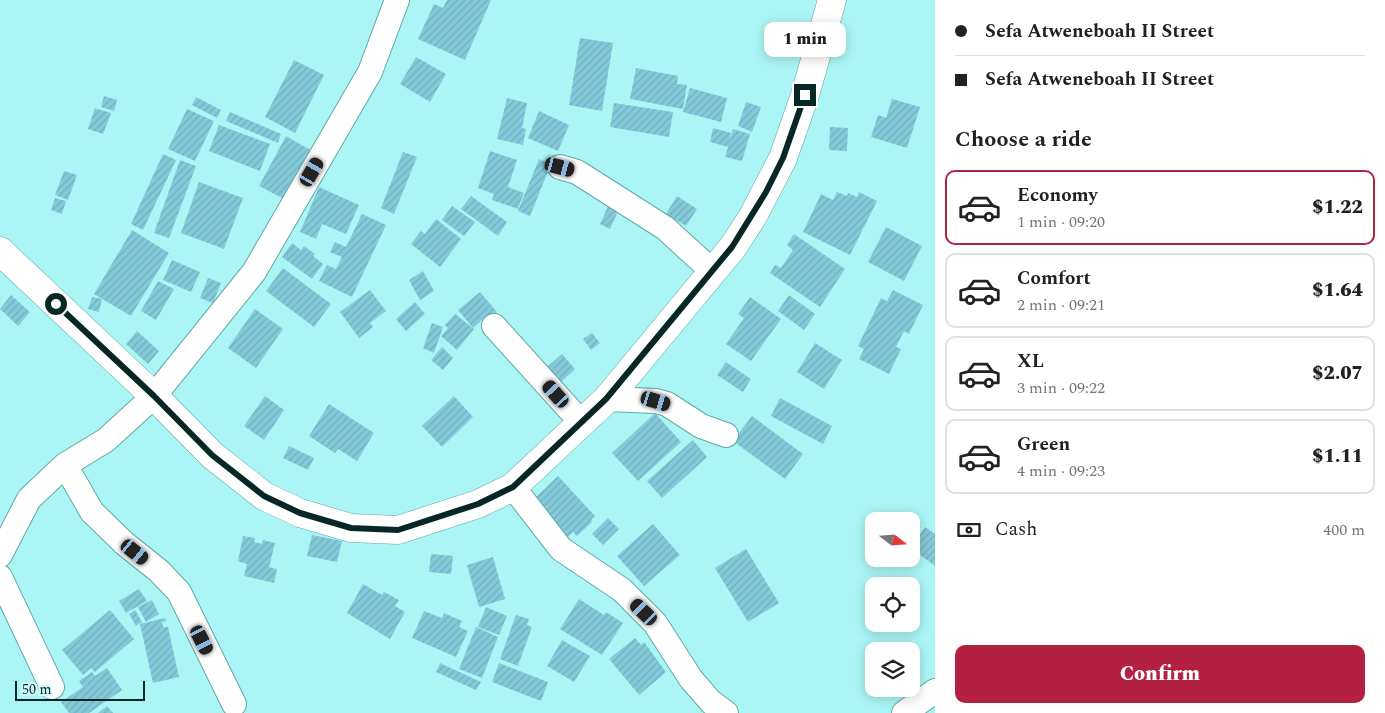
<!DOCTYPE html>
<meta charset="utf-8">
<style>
:root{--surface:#fff;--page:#f2f2f2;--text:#222;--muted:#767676;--line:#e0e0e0;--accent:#b32042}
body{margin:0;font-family:Spectral,serif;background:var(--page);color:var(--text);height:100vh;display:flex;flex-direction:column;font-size:19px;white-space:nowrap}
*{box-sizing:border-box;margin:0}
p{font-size:16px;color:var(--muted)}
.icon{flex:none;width:28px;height:28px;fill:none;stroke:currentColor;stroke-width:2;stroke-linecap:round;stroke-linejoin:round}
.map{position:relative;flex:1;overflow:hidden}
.sheet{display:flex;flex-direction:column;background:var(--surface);width:450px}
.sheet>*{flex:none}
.hud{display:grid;align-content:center;height:110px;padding:0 20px;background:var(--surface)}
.needle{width:32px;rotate:107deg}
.buttons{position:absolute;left:865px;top:512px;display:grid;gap:10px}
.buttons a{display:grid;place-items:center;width:55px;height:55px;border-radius:10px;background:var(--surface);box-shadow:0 2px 12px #0003;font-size:25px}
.scale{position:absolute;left:15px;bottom:12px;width:130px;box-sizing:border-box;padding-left:5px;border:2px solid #072727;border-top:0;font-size:14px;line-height:18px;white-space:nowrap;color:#072727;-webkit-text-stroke:4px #d2fdfc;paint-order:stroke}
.end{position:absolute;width:22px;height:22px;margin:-11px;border:6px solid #072727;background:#fff;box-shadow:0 0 0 2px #fff}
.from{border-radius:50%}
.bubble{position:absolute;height:35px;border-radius:10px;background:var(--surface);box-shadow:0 2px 12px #0003;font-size:16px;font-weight:800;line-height:35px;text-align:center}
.car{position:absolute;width:15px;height:30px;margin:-15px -8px;border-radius:6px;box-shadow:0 0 4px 1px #0007;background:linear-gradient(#222 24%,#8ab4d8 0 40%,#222 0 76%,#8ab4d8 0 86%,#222 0)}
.hud b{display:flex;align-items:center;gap:18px;height:48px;font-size:19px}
.hud b+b{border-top:1px solid var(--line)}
.hud i{width:12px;height:12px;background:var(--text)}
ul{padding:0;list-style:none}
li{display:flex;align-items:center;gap:15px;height:75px;margin:0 10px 8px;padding:0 10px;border:2px solid var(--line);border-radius:10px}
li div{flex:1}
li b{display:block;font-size:19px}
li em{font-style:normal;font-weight:800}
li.current{border-color:var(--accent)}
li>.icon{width:45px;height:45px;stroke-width:1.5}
h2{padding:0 20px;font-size:22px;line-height:60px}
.pay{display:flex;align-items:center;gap:12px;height:55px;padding:0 20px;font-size:19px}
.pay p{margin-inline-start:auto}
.cta{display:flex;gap:10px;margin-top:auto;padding:10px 20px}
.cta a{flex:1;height:58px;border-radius:10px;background:var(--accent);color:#fff;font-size:20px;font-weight:800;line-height:58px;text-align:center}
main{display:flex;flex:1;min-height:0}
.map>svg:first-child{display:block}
.building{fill:url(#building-hatch)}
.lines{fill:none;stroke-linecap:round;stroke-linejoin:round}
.minor-casing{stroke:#60a9a8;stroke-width:26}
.major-casing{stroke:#60a9a8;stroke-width:29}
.minor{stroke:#fff;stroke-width:24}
.major{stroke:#fff;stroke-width:28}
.route{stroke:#072727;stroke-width:6}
</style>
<main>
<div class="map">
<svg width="935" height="713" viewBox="0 0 935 713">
<defs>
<pattern id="building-hatch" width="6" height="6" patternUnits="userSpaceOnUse" patternTransform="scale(1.25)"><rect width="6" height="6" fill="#85cadb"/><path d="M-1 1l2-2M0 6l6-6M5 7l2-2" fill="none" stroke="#71aebc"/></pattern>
</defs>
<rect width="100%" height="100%" fill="#abf6f5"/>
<path class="building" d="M447 0H491L465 60 418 39 434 4 443 8Z
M580 38 613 43 602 111 569 105Z
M416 57 446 74 430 102 400 84Z
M294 60 324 75 295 133 265 117Z
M636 68 678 76 677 84 687 85 683 109 630 99Z
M690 88 727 98 721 122 683 112Z
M104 96 117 100 114 111 101 107Z
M196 97 221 110 217 118 192 105Z
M507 98 527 103 522 128 526 129 523 145 497 139Z
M892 99 920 107 907 148 871 137 878 115 886 118Z
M746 102 761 107 752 132 738 126Z
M614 103 673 112 669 137 610 127Z
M95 108 111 113 103 134 88 129Z
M187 109 214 121 195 161 168 149Z
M539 111 569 125 558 151 528 138Z
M230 112 281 134 278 143 226 121Z
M219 125 270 144 260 171 209 151Z
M830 127 848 128 847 151 829 150Z
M713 128 731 133 729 143 733 129 750 134 742 161 725 157 728 147 710 142Z
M286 136 312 151 286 200 259 186Z
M490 151 517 160 508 187 524 193 518 209 492 200 494 194 478 188Z
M403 152 417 157 394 214 381 208Z
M163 154 176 160 143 230 131 224Z
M539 159 551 164 530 216 518 211Z
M180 160 196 166 169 238 154 233Z
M64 171 77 175 68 200 55 195Z
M199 182 243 198 224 249 181 233Z
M319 187 359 205 346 234 322 224 316 239 300 232Z
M837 192 847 196 848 193 857 197 859 192 877 201 850 255 803 232 821 194 833 200Z
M471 196 507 222 498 236 461 209Z
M677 196 697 209 686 226 666 214Z
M55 198 66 201 62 214 51 210Z
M609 204 619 209 610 229 600 224Z
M452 206 475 222 464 236 442 220Z
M362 214 386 225 352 297 319 281 327 265 336 269 342 257 330 252 335 242 346 247Z
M436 219 461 239 440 267 411 244 421 231 425 234Z
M886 227 922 246 904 281 868 262Z
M132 230 169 253 131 316 94 294Z
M794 234 845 269 820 307 770 273 775 265 781 268 793 250 787 245Z
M292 243 301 250 304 246 315 254 313 256 323 264 312 279 282 257Z
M172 260 200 272 191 292 163 280Z
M283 268 331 304 314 327 266 291Z
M423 271 434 291 420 300 409 280Z
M208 278 221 283 213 303 200 298Z
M158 281 174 289 156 320 141 311Z
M370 290 386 311 370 323 373 327 359 338 340 312Z
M893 290 923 305 909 334 904 331 896 347 901 349 889 374 859 359 864 349 858 346 881 298 887 301Z
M480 292 497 312 487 321 484 318 473 328 458 310Z
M11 295 30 312 18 326 0 309Z
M789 295 815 314 804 330 778 311Z
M92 297 102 299 99 312 88 309Z
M750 297 781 319 751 361 726 344 744 318 738 314Z
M415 302 425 314 406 331 396 319Z
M255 309 283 329 256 368 228 348Z
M455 314 474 329 457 350 441 336 448 328 445 325Z
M432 323 443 327 434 353 423 348Z
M137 331 159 351 148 364 126 344Z
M592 333 600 343 591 350 583 339Z
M815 343 842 360 824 389 797 372Z
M442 347 453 358 443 370 431 360Z
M562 354 575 369 561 382 547 367Z
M726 362 751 379 743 392 717 375Z
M265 396 284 410 264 440 244 426Z
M454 396 473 417 442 447 422 426Z
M780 398 832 426 823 444 771 416Z
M329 404 374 433 357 461 338 449 335 453 309 436Z
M655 413 681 442 638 481 612 453Z
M752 416 803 454 785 479 733 441Z
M693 440 707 457 662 498 647 481Z
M289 446 314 458 308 470 283 458Z
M558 476 595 516 591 520 592 522 577 536 573 532 565 539 531 502Z
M608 518 619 529 603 545 592 534Z
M653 524 680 555 644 586 617 556Z
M925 527 935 534V566L911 548Z
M312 535 342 541 337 562 307 556Z
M243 536 255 538 254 542 262 544 263 540 275 543 269 567 277 569 274 583 244 576 247 564 238 561Z
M746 549 779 603 748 622 715 568Z
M431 554 453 556 451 574 429 572Z
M493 557 505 599 479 607 467 565Z
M363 584 382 595 384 592 399 600 395 606 405 612 390 639 347 613Z
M139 589 147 601 126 613 119 601Z
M579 599 604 615 606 612 623 623 602 655 560 629Z
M152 600 159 614 146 622 138 607Z
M486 607 507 616 499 635 478 627Z
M110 610 134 639 95 672 91 668 83 675 62 650Z
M135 610 142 622 136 626 129 614Z
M424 611 442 618 444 613 462 621 459 627 468 631 456 657 412 638Z
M516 615 529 619 527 625 532 627 518 666 500 659Z
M165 618 166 621 162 622 163 627H168L179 677 153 683 140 624Z
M476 627 498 637 482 678 459 669Z
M635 638 641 645 644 642 666 672 639 695 609 659Z
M562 640 590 656 574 682 547 666Z
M440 663 481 682 476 690 436 672Z
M499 663 548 682 541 701 492 682Z
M107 668 122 690 89 713H69L61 702 83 687 79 681 92 672 95 676Z
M107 706 113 713H98Z"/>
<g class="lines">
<defs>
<path id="minor" d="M560 167 577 172 665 228 712 271
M494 326 580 421
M607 399 656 401 667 404 701 426 726 435
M65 465 92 512 124 543 159 571 179 592 234 704
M513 487 561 549 622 590 655 623 691 679 711 702 726 713
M0 555 29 499 65 465 106 440 154 396 254 272 370 72 397 0
M0 577 52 687
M904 713 935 691"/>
<path id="major" d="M0 251 154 396 212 455 264 496 300 513 351 528 398 530 478 504 513 487 607 399 733 247 753 216 783 158 805 95 832 0"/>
</defs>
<use href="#minor" class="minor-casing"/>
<use href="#major" class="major-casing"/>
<use href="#minor" class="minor"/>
<use href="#major" class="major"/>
</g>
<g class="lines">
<path class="route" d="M56 304 154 396 212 455 264 496 300 513 351 528 398 530 478 504 513 487 606 399 732 247 766 192 783 158 805 95"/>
</g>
</svg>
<div class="buttons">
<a><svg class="needle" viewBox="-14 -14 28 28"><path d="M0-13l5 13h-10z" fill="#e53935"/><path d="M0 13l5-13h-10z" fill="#767676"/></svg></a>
<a><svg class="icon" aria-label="locate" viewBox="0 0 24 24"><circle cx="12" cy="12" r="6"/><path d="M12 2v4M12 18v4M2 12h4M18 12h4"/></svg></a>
<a><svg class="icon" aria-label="layers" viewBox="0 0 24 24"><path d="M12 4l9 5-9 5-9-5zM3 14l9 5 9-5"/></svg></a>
</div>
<div class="scale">50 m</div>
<i class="end from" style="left:56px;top:304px"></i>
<i class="end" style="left:805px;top:95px"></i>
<div class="bubble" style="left:764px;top:22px;width:82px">1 min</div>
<i class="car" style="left:560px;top:167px;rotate:105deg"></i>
<i class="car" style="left:312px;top:172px;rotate:30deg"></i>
<i class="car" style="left:556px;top:394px;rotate:318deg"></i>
<i class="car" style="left:656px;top:401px;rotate:107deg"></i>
<i class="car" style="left:135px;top:552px;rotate:129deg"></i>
<i class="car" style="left:644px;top:612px;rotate:314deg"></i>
<i class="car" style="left:202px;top:640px;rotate:153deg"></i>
</div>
<section class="sheet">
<div class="hud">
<b><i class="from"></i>Sefa Atweneboah II Street</b>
<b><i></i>Sefa Atweneboah II Street</b>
</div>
<h2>Choose a ride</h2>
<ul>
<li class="current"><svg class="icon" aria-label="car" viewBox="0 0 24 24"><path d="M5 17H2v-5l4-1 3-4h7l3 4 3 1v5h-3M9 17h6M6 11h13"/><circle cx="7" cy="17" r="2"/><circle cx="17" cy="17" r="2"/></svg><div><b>Economy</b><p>1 min · 09:20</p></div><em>$1.22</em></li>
<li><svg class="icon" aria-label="car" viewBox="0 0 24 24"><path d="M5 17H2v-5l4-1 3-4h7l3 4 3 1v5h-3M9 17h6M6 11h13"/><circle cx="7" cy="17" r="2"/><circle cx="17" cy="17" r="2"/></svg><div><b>Comfort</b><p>2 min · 09:21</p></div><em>$1.64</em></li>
<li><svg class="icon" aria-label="car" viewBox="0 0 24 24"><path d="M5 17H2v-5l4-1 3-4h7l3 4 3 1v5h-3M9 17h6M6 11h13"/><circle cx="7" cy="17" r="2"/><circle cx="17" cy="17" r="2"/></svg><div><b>XL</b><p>3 min · 09:22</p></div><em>$2.07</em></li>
<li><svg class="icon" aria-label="car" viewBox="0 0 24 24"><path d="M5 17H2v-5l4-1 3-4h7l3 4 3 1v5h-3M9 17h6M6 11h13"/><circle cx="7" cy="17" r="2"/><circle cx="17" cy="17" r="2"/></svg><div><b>Green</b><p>4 min · 09:23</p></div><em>$1.11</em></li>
</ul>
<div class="pay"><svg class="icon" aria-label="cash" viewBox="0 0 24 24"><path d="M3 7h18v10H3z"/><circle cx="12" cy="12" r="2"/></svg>Cash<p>400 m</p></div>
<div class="cta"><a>Confirm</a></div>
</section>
</main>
